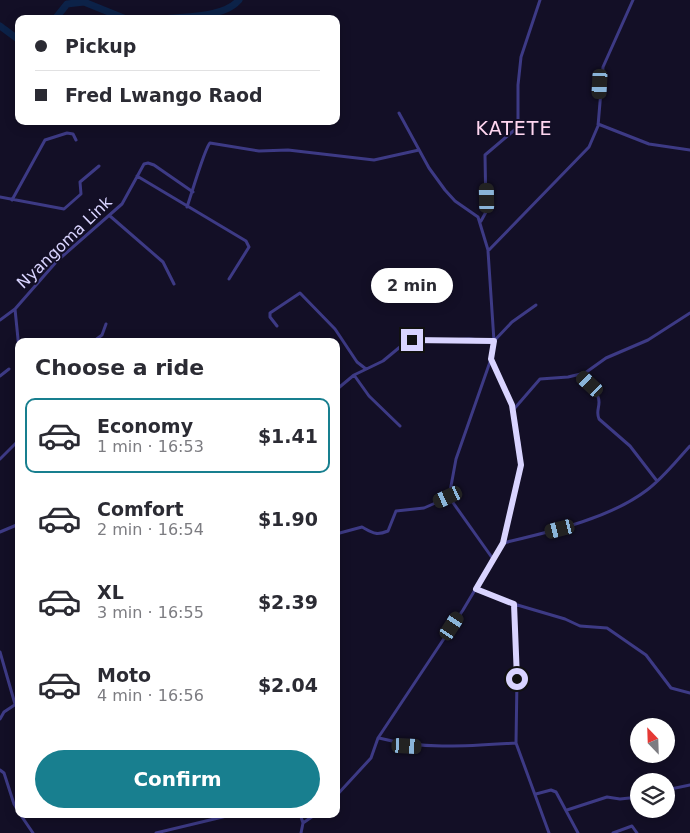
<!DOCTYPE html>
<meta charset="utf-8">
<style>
:root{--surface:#fff;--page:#f2f2f3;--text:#2b2b33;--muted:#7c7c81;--line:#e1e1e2;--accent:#187f8f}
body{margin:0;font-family:"DejaVu Sans",sans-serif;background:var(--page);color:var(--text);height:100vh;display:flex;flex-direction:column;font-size:19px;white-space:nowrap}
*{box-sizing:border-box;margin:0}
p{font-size:16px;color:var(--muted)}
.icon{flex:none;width:28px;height:28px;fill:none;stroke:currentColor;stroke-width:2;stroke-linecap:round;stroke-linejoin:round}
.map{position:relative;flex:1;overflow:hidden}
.sheet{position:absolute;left:15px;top:338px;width:325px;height:480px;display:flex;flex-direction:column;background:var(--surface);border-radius:10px;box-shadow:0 2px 12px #0003}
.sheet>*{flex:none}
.hud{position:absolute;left:15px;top:15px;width:325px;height:110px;border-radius:10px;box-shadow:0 2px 12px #0003;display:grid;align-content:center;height:110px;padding:0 20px;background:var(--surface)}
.needle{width:32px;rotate:337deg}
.controls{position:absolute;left:630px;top:718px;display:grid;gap:10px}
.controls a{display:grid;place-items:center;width:45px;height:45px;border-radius:50%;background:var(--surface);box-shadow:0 2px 12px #0003;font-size:25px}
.end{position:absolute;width:22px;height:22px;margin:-11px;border:6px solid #d9d4ff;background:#111;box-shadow:0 0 0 2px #111}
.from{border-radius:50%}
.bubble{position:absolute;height:35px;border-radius:18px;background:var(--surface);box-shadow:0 2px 12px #0003;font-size:16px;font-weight:800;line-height:35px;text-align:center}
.car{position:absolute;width:15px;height:30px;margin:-15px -8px;border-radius:6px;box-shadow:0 0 4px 1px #0007;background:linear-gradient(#222 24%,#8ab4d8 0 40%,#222 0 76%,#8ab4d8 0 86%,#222 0)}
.hud b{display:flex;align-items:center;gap:18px;height:48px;font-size:19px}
.hud b+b{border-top:1px solid var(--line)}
.hud i{width:12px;height:12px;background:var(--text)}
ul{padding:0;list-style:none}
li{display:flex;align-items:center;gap:15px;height:75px;margin:0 10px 8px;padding:0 10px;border:2px solid transparent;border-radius:10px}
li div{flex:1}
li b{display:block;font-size:19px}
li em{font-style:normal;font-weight:800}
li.on{border-color:var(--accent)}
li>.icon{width:45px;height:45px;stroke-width:1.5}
h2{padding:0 20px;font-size:22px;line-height:60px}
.button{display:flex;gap:10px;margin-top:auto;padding:10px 20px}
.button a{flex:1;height:58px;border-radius:30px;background:var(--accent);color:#fff;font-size:20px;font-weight:800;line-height:58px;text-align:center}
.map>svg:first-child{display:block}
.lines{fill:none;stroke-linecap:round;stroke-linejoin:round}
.river{stroke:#0c2248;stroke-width:7}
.minor{stroke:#3d3a85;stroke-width:3}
.route{stroke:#d9d4ff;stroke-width:6}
.labels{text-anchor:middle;stroke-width:4;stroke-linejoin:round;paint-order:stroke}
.street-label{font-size:16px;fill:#d9d4ff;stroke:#130f26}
.quarter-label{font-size:19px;letter-spacing:1px;fill:#ffd6f0;stroke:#130f26}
</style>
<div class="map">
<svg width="690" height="833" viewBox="0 0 690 833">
<rect width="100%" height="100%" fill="#130f26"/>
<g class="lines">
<path class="river" d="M55 19 67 4 84 2 126 19
M163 19C185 16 224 18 239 0
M0 26 19 40"/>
<path class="minor" d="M399 113 429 168 445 190 455 201 478 217 488 250
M598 124 649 144 690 150
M137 176 246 241 249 247 229 279
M0 197 64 209 81 194 80 182 99 166
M12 200 45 140 67 133 73 134 76 140
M187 207C191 196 205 147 210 143L259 151 288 150 374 160 419 150
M110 216 163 262 174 284
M481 221 486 212 485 155 518 127V85L521 57 540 0
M15 309 19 349
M0 320 15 309 57 261 122 204 144 164 148 163 154 165 193 192
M277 326 270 317V313L300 293 335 329 357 362 366 369
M94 341 102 335 106 324
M491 359 456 459 449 497 493 559
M354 375 369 396 400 426
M580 375C587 382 599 391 599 402 599 409 596 412 599 419L630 446 657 481
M0 376 9 369
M336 390 354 375 383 361 406 342 469 339 494 341 512 322 536 305
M514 409 540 379 568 377 585 373 606 358 648 340 690 313
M0 459 19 440
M0 532 19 524
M336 534 362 527C373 533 376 536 388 531L396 511 424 508 449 497
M503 543C549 532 609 519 647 490 664 477 676 461 690 446
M476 589 514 604 565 619 580 626 607 628 646 655 671 688 690 693
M514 604 517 679 516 743
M0 652 15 704
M0 719 4 712 19 702
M379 738C424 750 469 746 516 743L549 833
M0 770 4 773 14 804 19 812
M666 790 690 785
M536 794 551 790 556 792 578 833
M336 796 371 758 378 738 463 610 503 543 520 471 519 443 512 405 491 359 494 341 488 251 589 147 598 126 603 67 633 0
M567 810 607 797 620 799 639 797
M20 814 33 833
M300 814 303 823
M156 833 235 814
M301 833 303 823 316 814
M613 833 632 826 637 833"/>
</g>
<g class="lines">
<path class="route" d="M412 340 494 341 491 359 512 405 521 465 503 543 476 589 514 604 517 679"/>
</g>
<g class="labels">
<g class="street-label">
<text transform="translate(64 242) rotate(-44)" y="6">Nyangoma Link</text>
</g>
<g class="quarter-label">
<text x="514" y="135">KATETE</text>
</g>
</g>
</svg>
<div class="controls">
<a><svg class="needle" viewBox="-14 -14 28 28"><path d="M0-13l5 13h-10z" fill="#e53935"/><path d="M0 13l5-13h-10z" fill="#7c7c81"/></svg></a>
<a><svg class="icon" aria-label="layers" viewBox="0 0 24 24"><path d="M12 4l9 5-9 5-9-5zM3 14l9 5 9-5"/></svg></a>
</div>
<i class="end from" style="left:517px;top:679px"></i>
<i class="end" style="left:412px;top:340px"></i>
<div class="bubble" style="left:371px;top:268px;width:82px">2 min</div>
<i class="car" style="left:600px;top:84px;rotate:183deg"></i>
<i class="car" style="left:487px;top:198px;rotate:359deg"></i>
<i class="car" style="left:590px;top:384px;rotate:313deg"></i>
<i class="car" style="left:448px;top:497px;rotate:245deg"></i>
<i class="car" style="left:560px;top:529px;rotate:256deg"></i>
<i class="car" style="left:452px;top:626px;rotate:33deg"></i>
<i class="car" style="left:407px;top:746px;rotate:93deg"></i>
<div class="hud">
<b><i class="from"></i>Pickup</b>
<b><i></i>Fred Lwango Raod</b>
</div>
<section class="sheet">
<h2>Choose a ride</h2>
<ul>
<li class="on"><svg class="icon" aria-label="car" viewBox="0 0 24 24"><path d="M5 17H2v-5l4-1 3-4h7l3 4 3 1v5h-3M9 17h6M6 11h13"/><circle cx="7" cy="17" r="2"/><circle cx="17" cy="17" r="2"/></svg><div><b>Economy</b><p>1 min · 16:53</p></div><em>$1.41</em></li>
<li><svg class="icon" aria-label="car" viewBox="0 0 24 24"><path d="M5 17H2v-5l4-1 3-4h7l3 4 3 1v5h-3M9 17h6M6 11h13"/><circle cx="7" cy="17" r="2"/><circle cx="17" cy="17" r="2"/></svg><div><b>Comfort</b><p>2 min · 16:54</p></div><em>$1.90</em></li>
<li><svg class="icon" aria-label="car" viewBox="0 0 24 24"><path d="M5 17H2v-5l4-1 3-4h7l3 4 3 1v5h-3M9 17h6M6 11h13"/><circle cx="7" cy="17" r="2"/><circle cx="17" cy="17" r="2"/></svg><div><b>XL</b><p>3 min · 16:55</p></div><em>$2.39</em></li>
<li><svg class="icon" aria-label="car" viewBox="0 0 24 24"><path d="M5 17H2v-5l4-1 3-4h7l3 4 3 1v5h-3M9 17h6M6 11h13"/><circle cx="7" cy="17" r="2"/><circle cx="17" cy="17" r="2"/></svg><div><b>Moto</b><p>4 min · 16:56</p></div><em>$2.04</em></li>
</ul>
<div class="button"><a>Confirm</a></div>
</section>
</div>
